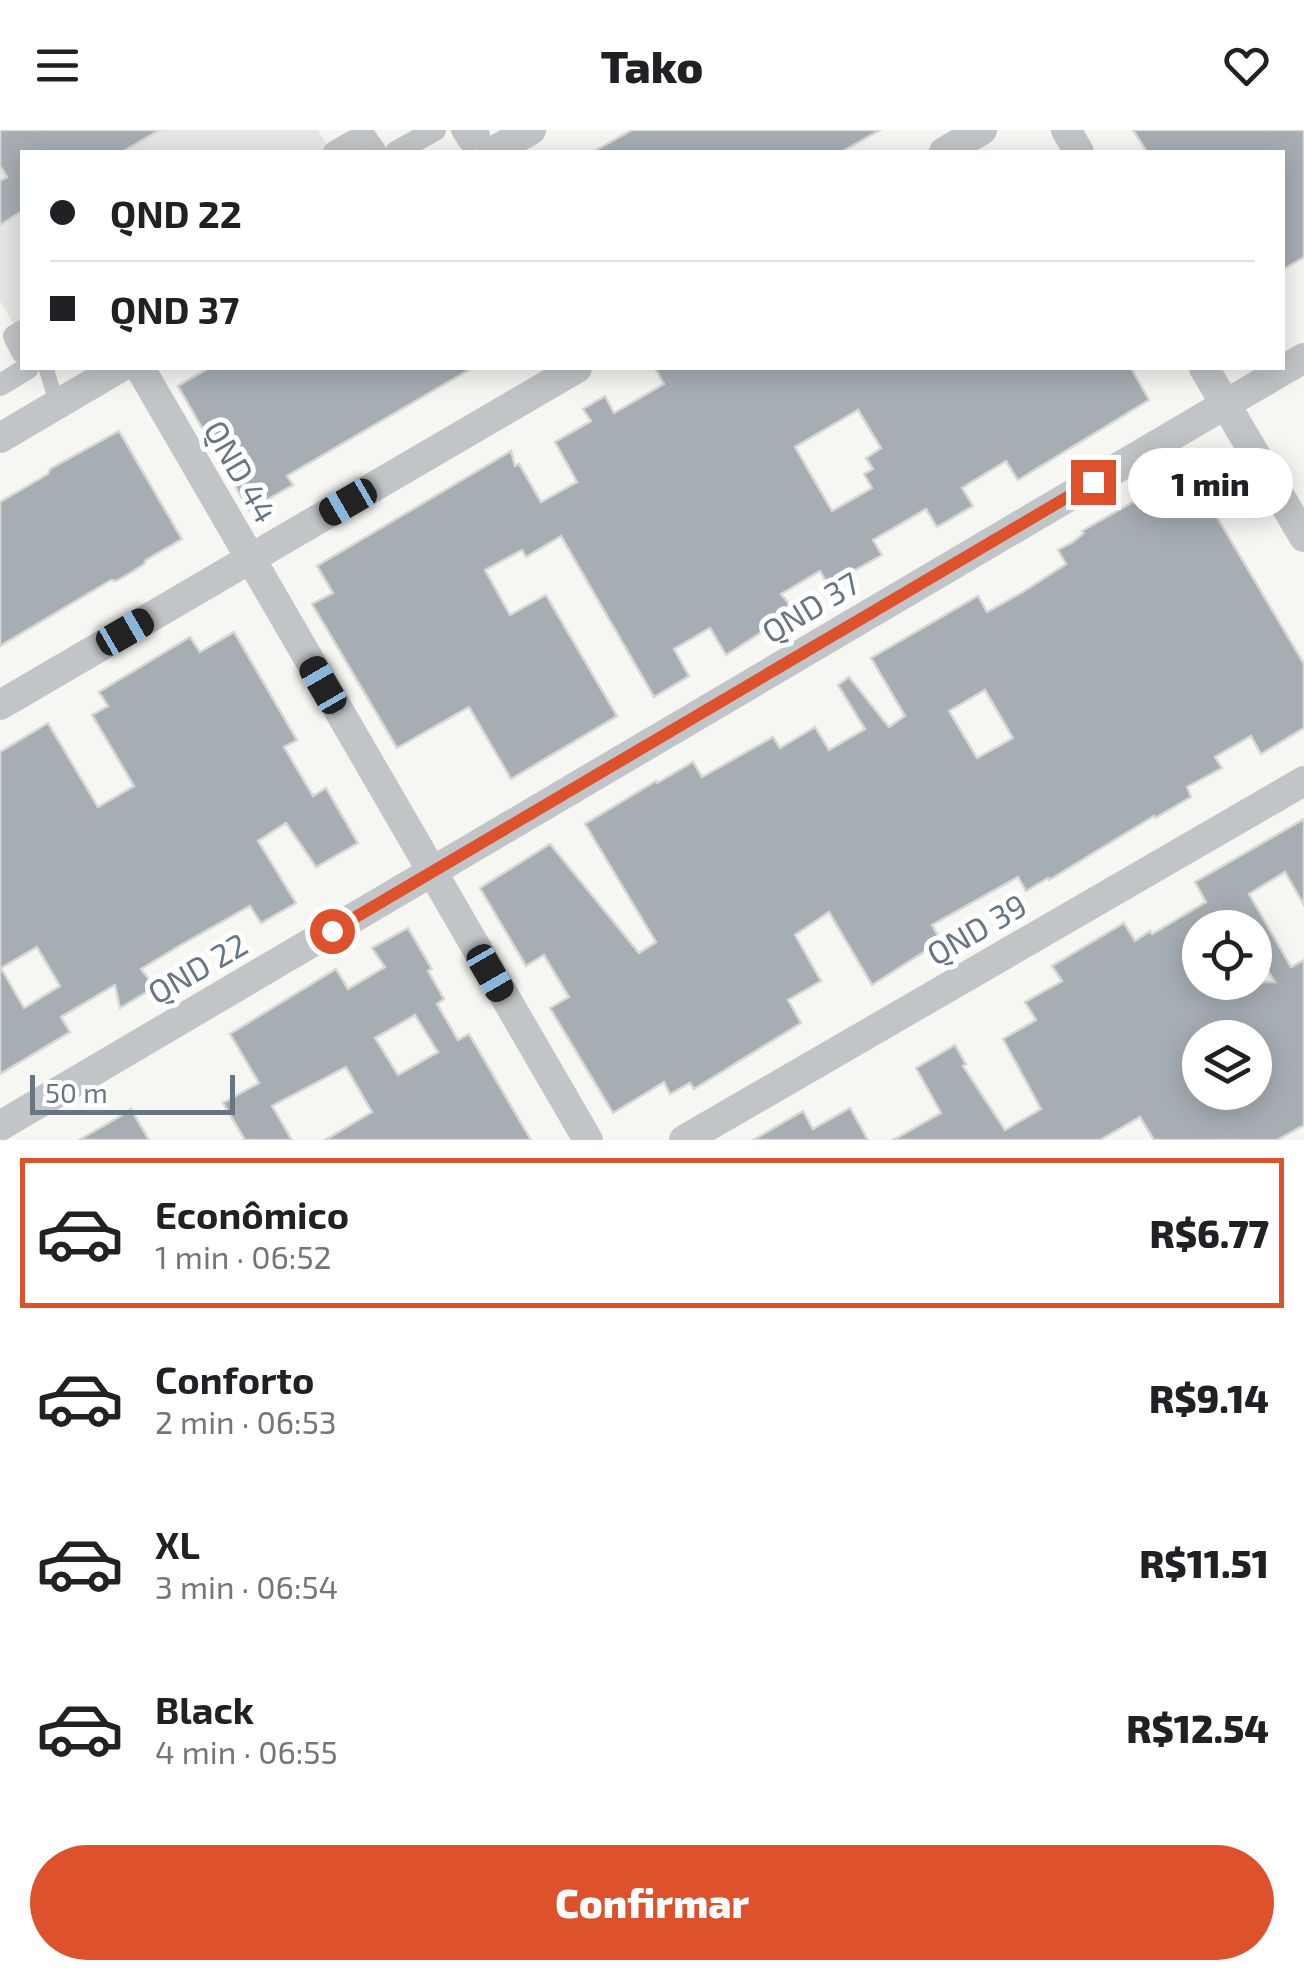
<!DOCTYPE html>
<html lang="pt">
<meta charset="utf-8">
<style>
:root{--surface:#fff;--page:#f6f6f6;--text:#202124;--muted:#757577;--line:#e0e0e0;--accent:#dd522c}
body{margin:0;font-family:"Exo 2",sans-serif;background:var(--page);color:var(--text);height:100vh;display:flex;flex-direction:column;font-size:38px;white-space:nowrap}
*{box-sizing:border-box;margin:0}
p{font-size:32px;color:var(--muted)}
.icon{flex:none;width:55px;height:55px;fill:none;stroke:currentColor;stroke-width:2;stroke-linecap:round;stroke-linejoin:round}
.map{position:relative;height:1010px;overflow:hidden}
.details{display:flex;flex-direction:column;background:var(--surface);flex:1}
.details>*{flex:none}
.top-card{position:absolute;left:20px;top:20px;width:1265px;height:220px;border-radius:0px;box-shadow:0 5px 25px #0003;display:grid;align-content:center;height:220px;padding:0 30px;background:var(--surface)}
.fabs{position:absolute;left:1182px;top:780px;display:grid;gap:20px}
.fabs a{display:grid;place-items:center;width:90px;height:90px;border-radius:50%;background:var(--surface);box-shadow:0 5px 25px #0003;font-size:50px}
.scale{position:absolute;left:30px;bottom:25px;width:205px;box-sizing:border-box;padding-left:10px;border:5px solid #667683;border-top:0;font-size:28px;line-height:35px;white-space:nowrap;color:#667683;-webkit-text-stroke:8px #fff;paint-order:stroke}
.end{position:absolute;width:45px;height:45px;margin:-22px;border:12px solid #dd522c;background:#fff;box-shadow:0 0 0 5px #fff}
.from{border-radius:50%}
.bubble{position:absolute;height:70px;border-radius:35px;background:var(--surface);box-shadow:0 5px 25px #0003;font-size:32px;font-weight:800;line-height:70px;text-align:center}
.car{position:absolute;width:30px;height:60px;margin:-30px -15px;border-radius:12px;box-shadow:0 0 8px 2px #0007;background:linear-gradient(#222 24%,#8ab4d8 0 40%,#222 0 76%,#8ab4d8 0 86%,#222 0)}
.top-card b{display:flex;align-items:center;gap:35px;height:95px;font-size:38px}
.top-card b+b{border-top:2px solid var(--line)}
.top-card i{width:25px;height:25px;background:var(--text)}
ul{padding:18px 0 0;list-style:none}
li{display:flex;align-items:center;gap:30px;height:150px;margin:0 20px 15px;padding:0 10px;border:5px solid transparent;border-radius:0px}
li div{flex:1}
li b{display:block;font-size:38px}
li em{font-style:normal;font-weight:800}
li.on{border-color:var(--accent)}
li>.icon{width:90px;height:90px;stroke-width:1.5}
.button{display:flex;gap:20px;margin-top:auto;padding:20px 30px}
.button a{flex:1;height:115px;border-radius:60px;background:var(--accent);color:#fff;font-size:40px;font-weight:800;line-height:115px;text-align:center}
header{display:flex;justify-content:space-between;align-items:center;height:130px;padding:0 30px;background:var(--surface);font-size:45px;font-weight:800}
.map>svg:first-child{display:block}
.built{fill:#e7e7e6}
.building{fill:#a6aeb4;stroke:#d7d7d5;stroke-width:2.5;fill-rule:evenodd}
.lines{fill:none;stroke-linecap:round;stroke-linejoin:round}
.service{stroke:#c1c5c8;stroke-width:15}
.pedestrian{stroke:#c1c5c8;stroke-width:22}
.minor{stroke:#c1c5c8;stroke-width:30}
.route{stroke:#dd522c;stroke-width:12}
.labels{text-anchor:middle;stroke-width:10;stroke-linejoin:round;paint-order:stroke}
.street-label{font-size:32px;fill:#667683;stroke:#fff}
</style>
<header><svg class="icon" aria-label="menu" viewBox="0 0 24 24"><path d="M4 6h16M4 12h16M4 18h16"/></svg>Tako<svg class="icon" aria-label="heart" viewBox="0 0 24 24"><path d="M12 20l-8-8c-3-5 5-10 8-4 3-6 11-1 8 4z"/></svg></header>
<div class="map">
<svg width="1304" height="1010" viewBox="0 0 1304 1010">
<rect width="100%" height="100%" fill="#f6f6f3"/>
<path class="built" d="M0 0H318L329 19 323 22H22V197L17 200 0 171Z"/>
<path class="building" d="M0 0H160L122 22H22V81L0 95V51L7 47 0 36Z
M632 0H880L841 22H593Z
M1133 0H1304V127L1282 140V22H1147Z
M209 238H472L287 346 293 355 249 380 178 256Z
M655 238H1131L1149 270 1018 350 1006 331 988 342 962 358 973 376 937 397 926 379 873 410 882 425 828 455 820 441 781 464 790 475V484L726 525 710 498 674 519 689 546 654 567 561 406 526 427 522 420 485 440 510 485 546 465 617 586 511 649 469 577 397 618 312 474 333 463 317 436 511 321 515 336 519 334 541 372 577 352 555 312 591 291 583 279 605 266 614 283 664 254ZM858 280 881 318 866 328 873 339 864 344 872 358 832 381 795 317Z
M119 301 182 409 146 430 144 434 132 442 116 451 111 450 0 516V372L48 344 50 339Z
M1189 340 1304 534V598L1261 624 1251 606 1215 627 1222 638 1187 657 1191 667 1155 688 1154 686 1049 750 1048 748 1026 761 1018 747 932 795 941 811 872 855 829 782 795 805 821 851 788 870 801 893 694 959 690 953 670 964 664 952 613 983 550 878 569 867 544 825 526 836 480 758 550 714 639 823 656 812 585 694 656 651 657 653 693 632 702 647 773 607 780 618 815 597 829 620 865 599 838 555 849 547 889 597 905 586 871 528 978 466 987 482 1023 462 1066 434 1058 420 1073 412 1084 403 1082 401ZM985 560 1013 608 977 628 949 581Z
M234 502 297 610 284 617 313 666 326 658 358 713 316 737 286 693 258 711 296 773 261 793 250 776 179 816 141 839 155 857 120 878 115 855 61 887 70 902 0 944V622L48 593 98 677 134 656 92 585 108 576 99 562 190 507 200 522ZM37 817 60 856 24 878 1 838Z
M1304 689V775L1285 742 1249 764 1291 837 1304 830V995L1277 1010H1154L1140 987 1100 1010H893L941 983 916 938 955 915 966 934 963 936 1005 1000 1041 979 1003 909 1036 890 1025 872 1062 851 1052 836 1124 793 1135 811 1150 801 1152 804 1206 772 1195 752ZM1200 798H1255V820L1275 852H1200ZM1200 908H1255V926L1263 940 1255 945V962H1200Z
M408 798 432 839 428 841 444 869 437 874 458 910 469 904 531 1010H325L372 982 346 937 272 976 292 1010H245L223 973 259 953 230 904 336 839 348 859 385 837 372 818ZM415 885 438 922 398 945 375 908Z
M850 978 868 1010H753L803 981 813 999Z
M131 979 149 1010H79L119 987Z"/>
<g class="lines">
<path class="service" d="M46 238 57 274"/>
<path class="pedestrian" d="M462 0 469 11 479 5 476 0
M334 22 364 5 376 22
M396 22 435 0
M22 201 14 206 22 222
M0 255 28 238"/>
<path class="minor" d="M1066 0 1079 22
M492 22 531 0
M944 22 982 0
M140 238 588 1010
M1204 238 1304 407
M0 308 119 238
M0 575 577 238
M0 996 1304 228
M684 1010 1304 651"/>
</g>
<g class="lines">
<path class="route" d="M332 801 1093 352"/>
</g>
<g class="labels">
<g class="street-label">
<text transform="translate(240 342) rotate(60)" y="11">QND 44</text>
<text transform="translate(811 478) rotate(-31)" y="11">QND 37</text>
<text transform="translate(977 800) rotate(-30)" y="11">QND 39</text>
<text transform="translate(198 839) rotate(-30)" y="11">QND 22</text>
</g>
</g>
</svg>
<div class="fabs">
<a><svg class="icon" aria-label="locate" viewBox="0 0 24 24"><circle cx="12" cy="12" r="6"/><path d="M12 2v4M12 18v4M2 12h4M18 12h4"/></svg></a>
<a><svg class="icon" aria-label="layers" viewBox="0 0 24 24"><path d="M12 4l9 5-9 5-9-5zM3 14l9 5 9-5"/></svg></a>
</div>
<div class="scale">50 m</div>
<i class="end from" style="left:332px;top:801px"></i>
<i class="end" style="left:1093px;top:352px"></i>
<div class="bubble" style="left:1128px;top:318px;width:165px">1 min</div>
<i class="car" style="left:348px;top:372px;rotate:240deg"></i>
<i class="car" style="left:125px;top:502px;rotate:60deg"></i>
<i class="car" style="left:323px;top:555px;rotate:330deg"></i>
<i class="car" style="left:490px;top:843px;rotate:150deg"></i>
<div class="top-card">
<b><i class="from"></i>QND 22</b>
<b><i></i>QND 37</b>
</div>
</div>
<section class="details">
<ul>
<li class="on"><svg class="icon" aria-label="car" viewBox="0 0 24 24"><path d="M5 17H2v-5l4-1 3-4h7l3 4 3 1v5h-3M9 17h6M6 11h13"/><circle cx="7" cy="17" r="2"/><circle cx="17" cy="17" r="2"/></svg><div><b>Econômico</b><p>1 min · 06:52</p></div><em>R$6.77</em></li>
<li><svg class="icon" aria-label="car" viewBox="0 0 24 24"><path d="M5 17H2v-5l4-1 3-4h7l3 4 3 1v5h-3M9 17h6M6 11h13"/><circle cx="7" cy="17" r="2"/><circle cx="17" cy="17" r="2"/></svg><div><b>Conforto</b><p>2 min · 06:53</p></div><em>R$9.14</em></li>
<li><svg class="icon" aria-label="car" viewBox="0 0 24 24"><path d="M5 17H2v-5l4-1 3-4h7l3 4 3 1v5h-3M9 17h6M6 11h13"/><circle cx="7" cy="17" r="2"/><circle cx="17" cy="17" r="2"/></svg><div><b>XL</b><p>3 min · 06:54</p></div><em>R$11.51</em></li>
<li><svg class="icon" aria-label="car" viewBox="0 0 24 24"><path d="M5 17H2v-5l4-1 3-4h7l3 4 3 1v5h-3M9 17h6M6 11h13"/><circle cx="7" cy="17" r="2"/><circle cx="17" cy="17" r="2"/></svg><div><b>Black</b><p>4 min · 06:55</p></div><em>R$12.54</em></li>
</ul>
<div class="button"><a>Confirmar</a></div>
</section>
